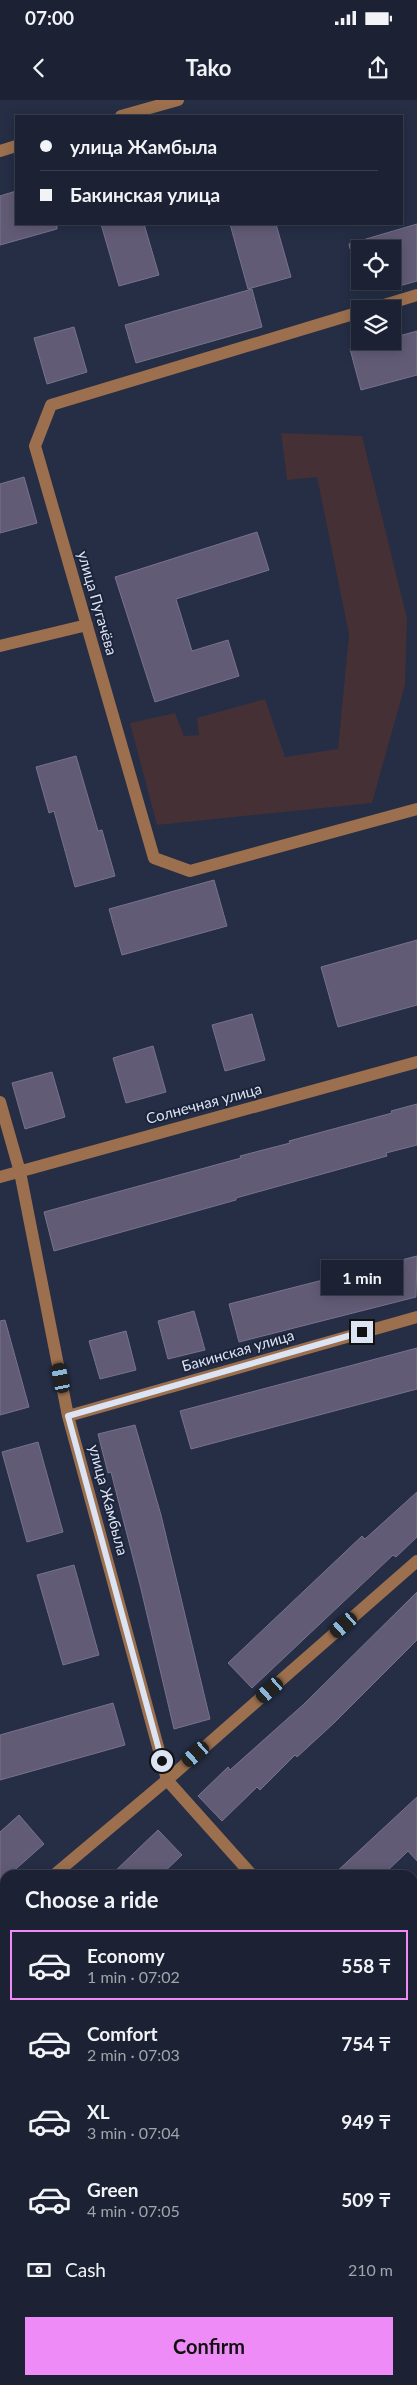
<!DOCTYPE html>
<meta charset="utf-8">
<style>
:root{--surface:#1c2234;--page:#292f40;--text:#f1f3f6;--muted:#a0a4ac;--line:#3a3f4f;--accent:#ef8bf6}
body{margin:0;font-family:Lato,sans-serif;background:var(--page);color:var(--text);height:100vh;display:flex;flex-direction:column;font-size:19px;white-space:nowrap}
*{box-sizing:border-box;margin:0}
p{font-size:16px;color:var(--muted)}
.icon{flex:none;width:28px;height:28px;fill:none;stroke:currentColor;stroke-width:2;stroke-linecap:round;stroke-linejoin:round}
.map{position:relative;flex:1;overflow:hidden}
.side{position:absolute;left:0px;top:1770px;width:418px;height:515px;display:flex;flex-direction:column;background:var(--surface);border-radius:15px 15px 0 0;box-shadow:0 2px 12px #0003,0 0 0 1px var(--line)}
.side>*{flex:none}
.banner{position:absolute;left:15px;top:15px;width:388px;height:110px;border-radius:0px;box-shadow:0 2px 12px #0003,0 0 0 1px var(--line);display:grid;align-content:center;height:110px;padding:0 25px;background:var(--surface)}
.buttons{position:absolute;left:351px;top:140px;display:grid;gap:10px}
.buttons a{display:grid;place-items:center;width:50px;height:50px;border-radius:0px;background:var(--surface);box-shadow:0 2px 12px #0003,0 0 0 1px var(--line);font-size:25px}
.end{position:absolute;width:22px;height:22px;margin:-11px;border:6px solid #dce3f2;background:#111;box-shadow:0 0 0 2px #111}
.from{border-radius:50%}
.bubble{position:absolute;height:35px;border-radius:0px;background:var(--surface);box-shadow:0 2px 12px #0003,0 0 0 1px var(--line);font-size:16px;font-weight:700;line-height:35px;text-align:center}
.car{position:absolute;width:15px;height:30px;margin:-15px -8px;border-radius:6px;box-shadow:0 0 4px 1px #0007;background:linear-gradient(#222 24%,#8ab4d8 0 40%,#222 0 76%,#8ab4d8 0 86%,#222 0)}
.banner b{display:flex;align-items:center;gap:18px;height:48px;font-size:19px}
.banner b+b{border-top:1px solid var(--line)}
.banner i{width:12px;height:12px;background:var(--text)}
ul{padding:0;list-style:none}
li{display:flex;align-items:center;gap:15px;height:70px;margin:0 10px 8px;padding:0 15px;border:2px solid transparent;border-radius:0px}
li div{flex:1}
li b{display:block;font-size:19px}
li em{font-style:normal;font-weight:700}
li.current{border-color:var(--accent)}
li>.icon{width:45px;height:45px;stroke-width:1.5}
h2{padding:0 25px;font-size:22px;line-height:60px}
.pay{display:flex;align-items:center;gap:12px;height:55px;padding:0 25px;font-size:19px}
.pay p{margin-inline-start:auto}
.action{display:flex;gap:10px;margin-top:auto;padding:10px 25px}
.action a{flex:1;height:58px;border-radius:0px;background:var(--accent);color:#111;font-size:20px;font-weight:700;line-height:58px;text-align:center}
.status{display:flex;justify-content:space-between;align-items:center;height:35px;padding:0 25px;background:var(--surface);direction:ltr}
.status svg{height:14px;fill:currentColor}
header{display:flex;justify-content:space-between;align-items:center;height:65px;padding:0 25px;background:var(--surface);font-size:22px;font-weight:700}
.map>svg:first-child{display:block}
.industrial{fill:#443035}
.building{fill:#615b76;stroke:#78728e}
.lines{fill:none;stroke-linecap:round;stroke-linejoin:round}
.minor{stroke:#9c704e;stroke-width:12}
.route{stroke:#dce3f2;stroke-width:6}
.labels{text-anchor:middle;stroke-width:4;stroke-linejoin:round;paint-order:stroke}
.street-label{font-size:15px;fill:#dce3f2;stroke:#1b243a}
</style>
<div class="status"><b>07:00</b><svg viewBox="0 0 49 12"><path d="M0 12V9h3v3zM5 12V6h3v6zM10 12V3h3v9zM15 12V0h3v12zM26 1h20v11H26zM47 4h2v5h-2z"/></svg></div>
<header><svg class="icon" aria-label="back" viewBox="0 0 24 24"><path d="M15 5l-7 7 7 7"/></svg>Tako<svg class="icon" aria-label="share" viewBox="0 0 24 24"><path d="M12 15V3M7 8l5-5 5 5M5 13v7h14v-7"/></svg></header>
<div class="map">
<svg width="417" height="2285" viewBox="0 0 417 2285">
<rect width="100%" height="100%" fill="#252e45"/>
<path class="industrial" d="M281 333 362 336 407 518 405 585 372 703 157 725 130 623 175 613 184 636 199 635 197 618 265 599 285 657 338 649 349 534 317 377 287 380Z
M417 1930V2285H279L277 2280H412V1935Z"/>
<path class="building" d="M16 91V124H57V129L0 145V96Z
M101 124H144L159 175 119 186Z
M230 124H276L291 177 248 189Z
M417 124V181L392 188V149H350L349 144Z
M252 189 262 227 136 263 125 225Z
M74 227 87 272 47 284 34 238Z
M417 231V275L361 290 350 249 380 241H392V238Z
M24 377 37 423 0 433V384Z
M257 432 269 470 176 499 192 551 228 540 239 576 155 602 115 477Z
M76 656 98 731 102 730 115 776 75 787 54 711 49 713 36 667Z
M214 780 227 826 122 855 109 809Z
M417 840V905L338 927 321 867Z
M252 914 265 960 225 971 212 925Z
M153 946 166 992 126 1003 113 958Z
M52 972 65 1017 25 1029 12 983Z
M417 1004V1045L386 1053 387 1056 236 1098V1100L54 1151 44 1112 241 1058 240 1056 290 1043 289 1041 392 1013 391 1011Z
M417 1156 416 1197 239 1242 229 1204Z
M194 1211 205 1250 168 1259 158 1221Z
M5 1220 29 1307 0 1315V1221Z
M126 1231 136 1270 100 1279 89 1241Z
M417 1248V1289L191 1349 180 1311Z
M135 1325 161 1415 210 1619 174 1629 141 1489 111 1372 108 1373 98 1334Z
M38 1342 63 1432 27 1442 2 1352Z
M417 1392V1437L396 1457 393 1455 252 1588 228 1563 362 1436 365 1439Z
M74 1465 99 1555 63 1565 37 1475Z
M417 1492V1540L334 1623 297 1657 295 1655 260 1690 257 1687 222 1721 198 1696 228 1667 230 1670 304 1604Z
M113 1603 125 1645 0 1680V1635Z
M417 1697V1761L408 1751 383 1775H333Z
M19 1715 44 1744 9 1775H5V1778L0 1783V1732Z
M158 1730 182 1755 161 1775H111Z"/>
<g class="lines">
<path class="minor" d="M121 16 178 0
M0 51 16 46
M371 209 417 195
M360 212 51 305 35 346 154 758 190 771 417 709
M0 546 87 525
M0 1002 20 1072 68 1316 167 1680 252 1775
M0 1077 417 962
M68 1316 417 1217
M54 1775 167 1680 417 1461
M412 1800 417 1796
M0 1821 5 1816
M412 1870 417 1866
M0 2148 5 2144
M0 2183 5 2181
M153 2280 155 2285
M235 2280 238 2285
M117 2285 119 2280"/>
</g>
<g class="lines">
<path class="route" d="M162 1661 68 1316 362 1232"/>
</g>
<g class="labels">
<g class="street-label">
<text transform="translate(97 503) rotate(74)" y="5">улица Пугачёва</text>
<text transform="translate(204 1004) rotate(-15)" y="5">Солнечная улица</text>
<text transform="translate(238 1251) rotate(-16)" y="5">Бакинская улица</text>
<text transform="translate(108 1400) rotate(75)" y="5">улица Жамбыла</text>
</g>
</g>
</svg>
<div class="buttons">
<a><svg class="icon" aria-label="locate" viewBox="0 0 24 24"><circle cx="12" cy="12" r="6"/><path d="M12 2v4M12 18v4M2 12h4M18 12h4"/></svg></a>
<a><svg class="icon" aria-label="layers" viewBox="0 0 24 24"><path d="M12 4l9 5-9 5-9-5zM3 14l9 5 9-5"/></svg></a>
</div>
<i class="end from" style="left:162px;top:1661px"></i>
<i class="end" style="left:362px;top:1232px"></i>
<div class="bubble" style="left:321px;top:1160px;width:82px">1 min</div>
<i class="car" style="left:61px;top:1278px;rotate:349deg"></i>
<i class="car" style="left:344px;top:1525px;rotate:229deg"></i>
<i class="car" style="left:270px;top:1590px;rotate:229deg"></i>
<i class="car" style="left:196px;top:1654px;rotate:229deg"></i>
<div class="banner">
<b><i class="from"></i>улица Жамбыла</b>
<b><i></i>Бакинская улица</b>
</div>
<section class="side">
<h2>Choose a ride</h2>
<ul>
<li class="current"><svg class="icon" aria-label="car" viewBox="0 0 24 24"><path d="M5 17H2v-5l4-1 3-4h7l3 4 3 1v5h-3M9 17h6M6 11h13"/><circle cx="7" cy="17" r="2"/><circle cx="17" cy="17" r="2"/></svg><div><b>Economy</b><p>1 min · 07:02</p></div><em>558 ₸</em></li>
<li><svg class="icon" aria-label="car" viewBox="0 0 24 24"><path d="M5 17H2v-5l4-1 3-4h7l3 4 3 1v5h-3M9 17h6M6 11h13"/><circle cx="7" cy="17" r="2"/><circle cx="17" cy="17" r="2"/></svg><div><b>Comfort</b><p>2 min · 07:03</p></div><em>754 ₸</em></li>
<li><svg class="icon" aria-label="car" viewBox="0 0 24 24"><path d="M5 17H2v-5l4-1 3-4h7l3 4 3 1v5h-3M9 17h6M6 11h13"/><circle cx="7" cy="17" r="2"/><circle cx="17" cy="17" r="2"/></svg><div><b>XL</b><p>3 min · 07:04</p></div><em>949 ₸</em></li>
<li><svg class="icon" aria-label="car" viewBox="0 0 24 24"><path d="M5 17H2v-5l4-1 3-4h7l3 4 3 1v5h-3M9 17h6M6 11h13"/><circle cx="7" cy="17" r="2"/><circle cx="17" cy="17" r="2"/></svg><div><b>Green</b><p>4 min · 07:05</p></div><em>509 ₸</em></li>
</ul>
<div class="pay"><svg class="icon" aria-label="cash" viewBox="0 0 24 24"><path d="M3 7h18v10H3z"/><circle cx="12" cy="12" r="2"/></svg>Cash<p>210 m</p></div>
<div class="action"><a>Confirm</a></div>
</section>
</div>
